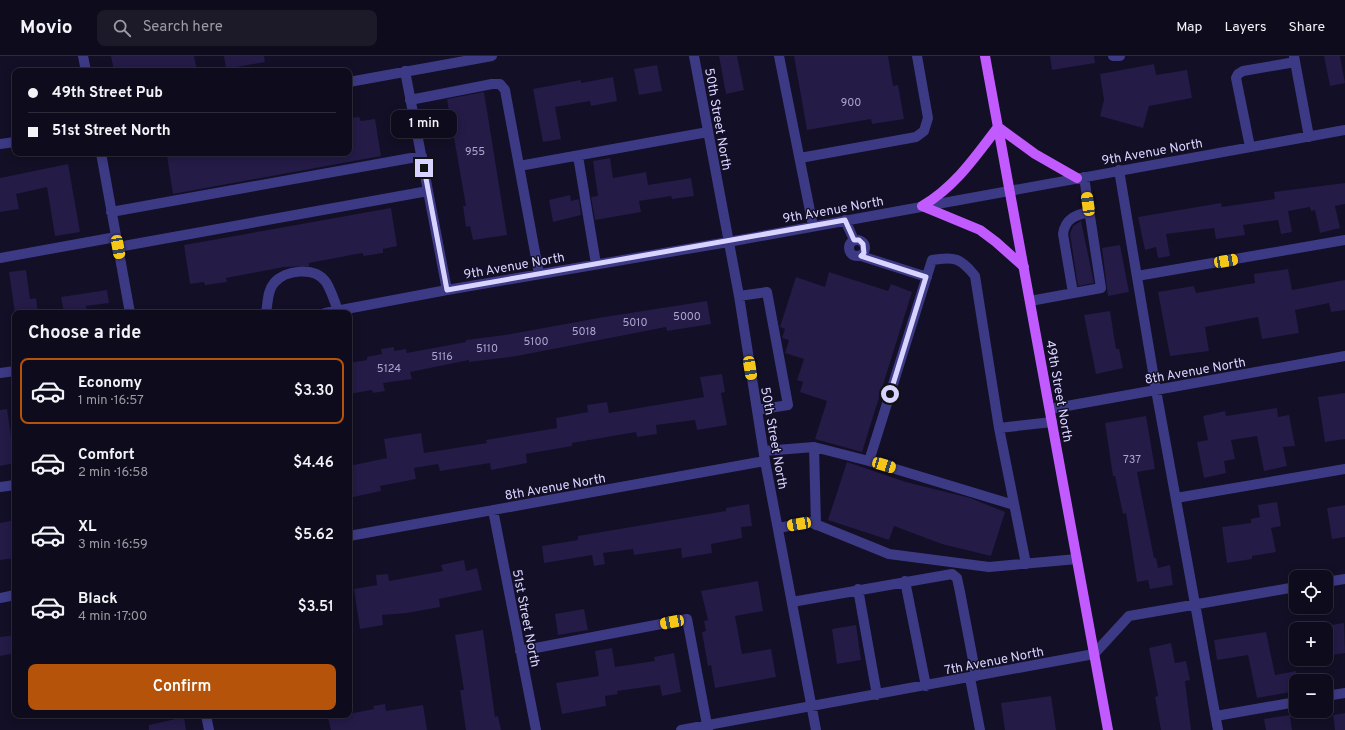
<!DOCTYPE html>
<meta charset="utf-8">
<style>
:root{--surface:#0e0b1c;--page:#1c1929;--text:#f1f3f6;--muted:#9b9ba3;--line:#2e2b3b;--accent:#b45309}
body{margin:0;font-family:Overpass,sans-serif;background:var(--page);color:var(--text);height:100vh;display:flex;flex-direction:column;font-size:15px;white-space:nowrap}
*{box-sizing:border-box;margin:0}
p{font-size:13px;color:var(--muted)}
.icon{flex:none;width:22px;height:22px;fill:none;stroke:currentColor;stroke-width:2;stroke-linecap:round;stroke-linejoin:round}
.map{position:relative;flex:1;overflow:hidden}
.details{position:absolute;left:12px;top:254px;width:340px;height:408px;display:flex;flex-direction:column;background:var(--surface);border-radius:8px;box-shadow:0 2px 10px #0003,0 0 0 1px var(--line)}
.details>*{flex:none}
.banner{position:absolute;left:12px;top:12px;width:340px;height:88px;border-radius:8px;box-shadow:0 2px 10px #0003,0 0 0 1px var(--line);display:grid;align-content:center;height:88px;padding:0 16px;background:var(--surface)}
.fabs{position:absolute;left:1289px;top:514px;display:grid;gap:8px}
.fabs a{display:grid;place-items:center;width:44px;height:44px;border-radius:8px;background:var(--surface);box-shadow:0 2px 10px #0003,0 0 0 1px var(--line);font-size:20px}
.end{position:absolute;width:18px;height:18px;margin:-9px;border:5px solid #d9d4ff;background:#111;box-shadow:0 0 0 2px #111}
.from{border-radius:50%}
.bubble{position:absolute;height:28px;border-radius:8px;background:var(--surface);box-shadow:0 2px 10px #0003,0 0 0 1px var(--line);font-size:13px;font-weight:600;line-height:28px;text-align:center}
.car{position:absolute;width:12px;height:24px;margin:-12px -6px;border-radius:5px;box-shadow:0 0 3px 1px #0007;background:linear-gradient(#f5c518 24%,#345 0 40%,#f5c518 0 76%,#345 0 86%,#f5c518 0)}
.banner b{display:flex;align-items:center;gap:14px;height:38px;font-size:15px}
.banner b+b{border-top:1px solid var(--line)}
.banner i{width:10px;height:10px;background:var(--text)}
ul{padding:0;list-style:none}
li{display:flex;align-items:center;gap:12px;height:66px;margin:0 8px 6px;padding:0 8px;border:2px solid transparent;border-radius:8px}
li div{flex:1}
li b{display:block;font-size:15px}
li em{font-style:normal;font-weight:600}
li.on{border-color:var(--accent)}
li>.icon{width:36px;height:36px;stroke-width:1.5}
h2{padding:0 16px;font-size:18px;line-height:48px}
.button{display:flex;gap:8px;margin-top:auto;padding:8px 16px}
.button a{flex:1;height:46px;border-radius:8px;background:var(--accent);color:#fff;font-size:16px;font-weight:600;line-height:46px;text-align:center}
header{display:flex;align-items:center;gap:24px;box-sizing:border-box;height:56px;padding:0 20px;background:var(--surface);border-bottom:1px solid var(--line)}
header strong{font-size:19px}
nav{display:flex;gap:22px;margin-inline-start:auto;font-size:14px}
.search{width:280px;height:36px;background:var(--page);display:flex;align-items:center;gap:10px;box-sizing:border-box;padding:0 14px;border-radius:8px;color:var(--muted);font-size:15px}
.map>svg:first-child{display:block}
.building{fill:#241b47}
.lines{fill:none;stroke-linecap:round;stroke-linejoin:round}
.minor{stroke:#3d3a85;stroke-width:10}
.major{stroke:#c25bff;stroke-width:10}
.route{stroke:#d9d4ff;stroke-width:5}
.labels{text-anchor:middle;stroke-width:3;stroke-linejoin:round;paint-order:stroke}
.number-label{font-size:11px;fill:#aca6d1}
.street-label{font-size:13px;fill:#d9d4ff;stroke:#130f26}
</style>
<header>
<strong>Movio</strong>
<div class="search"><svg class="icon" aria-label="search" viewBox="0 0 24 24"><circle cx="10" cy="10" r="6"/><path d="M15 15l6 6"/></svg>Search here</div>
<nav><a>Map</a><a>Layers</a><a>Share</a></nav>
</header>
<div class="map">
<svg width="1345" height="674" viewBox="0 0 1345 674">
<rect width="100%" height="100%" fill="#130f26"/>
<path class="building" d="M111 0H194L197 15H114Z
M224 0H264L265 6 226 13Z
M719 0H737L744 34 726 38Z
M794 0H888L893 30 898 29 904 63 872 68 871 63 807 74Z
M1050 0H1094L1095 7 1052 14Z
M1324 0H1340L1345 27 1330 30Z
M1154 8 1156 19 1187 14 1192 42 1149 50 1143 72 1100 60 1104 44 1100 18Z
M657 9 662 35 639 39 634 13Z
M613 21 617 45 591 50 590 45 555 51 561 83 543 86 533 33 581 24V27Z
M484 36 507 179 473 184 470 170 466 171 463 150H466L453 76 450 77 447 56H449L447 43Z
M359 61 361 65 375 63 381 100 173 138 167 100 184 97H349V62Z
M610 102 613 122 646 116 648 129 691 122 694 140 672 143 671 140 639 145 641 156 595 164 591 141 598 140 593 105Z
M68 108 80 176 55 180 47 131 16 138 19 153 0 156V122Z
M1345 127V148L1335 150 1340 172 1320 177 1315 154 1311 155 1310 151 1288 155 1292 176 1281 178 1278 164 1243 169 1245 179 1216 183 1214 172 1166 178 1170 200 1158 202 1156 191 1145 194 1138 161 1221 147 1222 151 1275 143 1274 136Z
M570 139 571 145 579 143 581 159 553 166 549 144Z
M391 152 397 190 383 193V197L364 200 362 197 309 207V210L284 211 226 222 227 226 205 229 204 226 190 228 184 189Z
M1081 165 1094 227 1078 230 1070 178 1073 170Z
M1120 189 1129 236 1108 240 1102 192Z
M1288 213 1292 234 1345 224V254L1331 256 1329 247 1295 254 1299 277 1262 283 1258 261 1205 271 1209 295 1170 300 1158 236 1194 230 1196 237 1255 227 1254 218Z
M26 214 30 243 36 242 38 257H15L9 216Z
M829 216 888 235 891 228 912 236 862 396 815 383 827 345 800 336 803 326 797 324 804 303 785 297 789 284 782 282 785 273 780 271 796 221 825 231Z
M107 234 109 247 86 250 87 257H64L61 241Z
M707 245 711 268 667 275 666 271 517 300 469 306V304L410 316 412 323 383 327 385 335 373 337 372 334 349 338V307L367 304V301L382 298 381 293 394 291V295L406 293 407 297 466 286V284L505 279 604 261Z
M1110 255 1116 293H1119L1123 312 1096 318 1084 259Z
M722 318 725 336 721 337 727 369 697 374 695 364 656 369 657 378 637 381 636 376 572 387V390L526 398 527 407 491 414 490 407 440 415 438 408 414 412 416 423 380 430 381 435 349 442V410L387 402 384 383 421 377 424 397 487 387 486 384 557 372 556 362 588 356 587 349 607 346 609 357 704 341 700 321Z
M1345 337V383L1325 386 1318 341Z
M1277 352 1278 361 1289 359 1295 390 1283 391 1287 410 1264 415 1257 380 1231 384 1235 403 1224 405 1226 417 1204 422 1197 386 1208 384 1203 360 1225 355 1226 360Z
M7 353 15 407 0 410V354Z
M1146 360 1155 413 1137 416 1154 502H1156L1158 512 1170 509 1173 529 1150 533 1148 524 1137 526 1126 457 1123 458 1115 420H1113L1105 367Z
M847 406 906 426 970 442 1005 456 991 500 942 488 894 470 889 484 828 464Z
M1277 446 1281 470 1271 472 1276 496 1252 500V503L1227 507 1222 471 1251 467V463L1260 461 1258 449Z
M749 448 752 470 741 471 742 482 711 488 712 497 682 502 681 492 634 499 633 493 603 497 605 508 594 510 592 499 544 507 542 490 578 484V480L726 455V452Z
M1345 449V481L1332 483 1327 452Z
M15 464V502L0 504V467Z
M464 504 466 515 477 512 482 534 439 543 440 551 407 557 382 559 383 569 360 573 354 533 377 529 376 519 388 518 389 525 443 515 441 509Z
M758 525 763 555 735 560 742 598 771 593 776 621 715 632 711 609 708 610 702 576 706 575 704 565 708 564 701 535Z
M584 553 588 574 558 579 555 558Z
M1344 567 1345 597 1326 600V570Z
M856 569 861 604 837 608 832 573Z
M483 574 495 661 498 660 501 674H466L460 634H464L455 579Z
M1266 576 1275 619 1296 615V635L1257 642 1248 599 1217 604 1214 584Z
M15 579V597L0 600V581Z
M1171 587 1175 607 1186 605 1190 624 1185 625 1191 674H1161L1155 641 1158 640 1149 592Z
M612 592 615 611 655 605 654 601 674 597 681 636 662 640 660 629 617 635 618 638 605 640 606 650 562 658 556 627 599 620 595 595Z
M1051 640 1056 674H1005L1001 647Z
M385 648 386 655 423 649 427 674H331L328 662 374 653 373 650Z
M1345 657V674H1335L1333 659Z
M1290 659 1292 674H1266L1264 663Z
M184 661 186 674H149V669Z"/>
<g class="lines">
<path class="minor" d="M83 0 86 15
M694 0 739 240 765 405 816 674
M779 0 813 170
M1113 0H1120
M1294 0 1309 81
M405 15 447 234
M349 26 492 0
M410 44 492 28H500L505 34 539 218
M0 88 15 86
M1250 91 1236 22 1238 18 1243 15 1295 6
M101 97 130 257
M578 100 596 208
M800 102 916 81 924 75 928 62 917 0
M519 110 708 76
M1119 114 1156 334 1218 674
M111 156 422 100
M845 164 854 184
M849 192a8 8 0 1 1 16 0a8 8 0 1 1-16 0Z
M118 191 428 135
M861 200 927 221
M0 202 116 181
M1137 220 1345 184
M1073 237 1063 178C1065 163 1075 159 1089 156
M739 240 767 236 788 349 757 354
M1030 245 1101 232 1084 121
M266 257C268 247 267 235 274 227 285 214 314 210 326 226 331 234 335 246 338 255
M325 257 447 234 728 186 1345 74
M0 317 15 315
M1050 353 1345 300
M999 372 1026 508
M814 391 869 405 932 204C954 200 961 202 975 220L999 372 1052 366
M764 395 814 391 816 469
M869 405 1014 449
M0 431 15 429
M1176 442 1345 413
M493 454 536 674
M778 472 810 466 889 498 989 511 1077 503
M349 480 765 405
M905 525 926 630
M1326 526 1345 523
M858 533 877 639
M0 542 15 539
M792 546 952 518 957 522 960 536 976 620
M520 595 687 563 708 674
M970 622 980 674
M1326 640 1345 637
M206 659 209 674
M1216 660 1296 646
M681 674 1094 598 1129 560 1296 531"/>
<path class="major" d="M985 0 1108 674
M998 71 1035 98 1077 122
M922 150 980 174 996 186 1024 211
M922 150C955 131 976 100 998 71"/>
</g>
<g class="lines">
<path class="route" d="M424 112 447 234 845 164 854 184H859L863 188 864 197 861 200 926 221 890 338"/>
</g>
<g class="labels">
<g class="number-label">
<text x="851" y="50">900</text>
<text x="475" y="99">955</text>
<text x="687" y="264">5000</text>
<text x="635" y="270">5010</text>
<text x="584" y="279">5018</text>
<text x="536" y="289">5100</text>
<text x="487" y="296">5110</text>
<text x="442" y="304">5116</text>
<text x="389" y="316">5124</text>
<text x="1132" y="407">737</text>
</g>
<g class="street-label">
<text transform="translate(719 63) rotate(80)" y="5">50th Street North</text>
<text transform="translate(1152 95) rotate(-10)" y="5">9th Avenue North</text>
<text transform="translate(833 153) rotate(-10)" y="5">9th Avenue North</text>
<text transform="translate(514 209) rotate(-10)" y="5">9th Avenue North</text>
<text transform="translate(1195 314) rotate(-10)" y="5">8th Avenue North</text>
<text transform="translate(1060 335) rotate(80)" y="5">49th Street North</text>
<text transform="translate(775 382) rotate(80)" y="5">50th Street North</text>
<text transform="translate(555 430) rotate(-10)" y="5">8th Avenue North</text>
<text transform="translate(527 562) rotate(79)" y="5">51st Street North</text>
<text transform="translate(994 604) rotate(-11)" y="5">7th Avenue North</text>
</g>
</g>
</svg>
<div class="fabs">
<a><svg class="icon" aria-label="locate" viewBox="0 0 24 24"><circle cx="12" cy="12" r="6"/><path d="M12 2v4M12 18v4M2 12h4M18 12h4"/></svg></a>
<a>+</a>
<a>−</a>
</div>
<i class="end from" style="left:890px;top:338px"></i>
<i class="end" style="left:424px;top:112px"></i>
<div class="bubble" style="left:391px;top:54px;width:66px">1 min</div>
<i class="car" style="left:1088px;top:148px;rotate:352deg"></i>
<i class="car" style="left:118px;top:191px;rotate:170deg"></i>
<i class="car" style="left:1226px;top:205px;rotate:80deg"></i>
<i class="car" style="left:750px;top:312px;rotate:171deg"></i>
<i class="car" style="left:884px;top:409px;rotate:107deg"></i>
<i class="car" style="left:799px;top:468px;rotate:260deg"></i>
<i class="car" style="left:672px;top:566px;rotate:259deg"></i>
<div class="banner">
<b><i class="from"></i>49th Street Pub</b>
<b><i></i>51st Street North</b>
</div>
<section class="details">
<h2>Choose a ride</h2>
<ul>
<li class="on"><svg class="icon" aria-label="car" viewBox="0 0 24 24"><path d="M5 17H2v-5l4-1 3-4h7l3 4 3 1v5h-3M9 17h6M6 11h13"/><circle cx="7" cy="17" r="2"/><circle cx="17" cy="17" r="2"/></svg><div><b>Economy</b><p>1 min · 16:57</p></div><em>$3.30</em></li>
<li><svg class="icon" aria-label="car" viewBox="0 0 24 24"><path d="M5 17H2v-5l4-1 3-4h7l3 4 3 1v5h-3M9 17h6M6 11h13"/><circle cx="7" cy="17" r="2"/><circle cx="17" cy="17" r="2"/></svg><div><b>Comfort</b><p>2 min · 16:58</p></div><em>$4.46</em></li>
<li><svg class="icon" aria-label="car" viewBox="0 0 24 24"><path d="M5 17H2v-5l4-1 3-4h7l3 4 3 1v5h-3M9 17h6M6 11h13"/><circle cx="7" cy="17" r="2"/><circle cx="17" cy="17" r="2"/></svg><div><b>XL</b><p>3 min · 16:59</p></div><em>$5.62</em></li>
<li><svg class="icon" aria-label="car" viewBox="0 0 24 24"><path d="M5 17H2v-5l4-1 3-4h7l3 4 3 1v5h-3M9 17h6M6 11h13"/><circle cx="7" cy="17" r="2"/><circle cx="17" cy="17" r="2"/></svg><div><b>Black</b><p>4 min · 17:00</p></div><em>$3.51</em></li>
</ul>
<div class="button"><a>Confirm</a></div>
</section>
</div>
